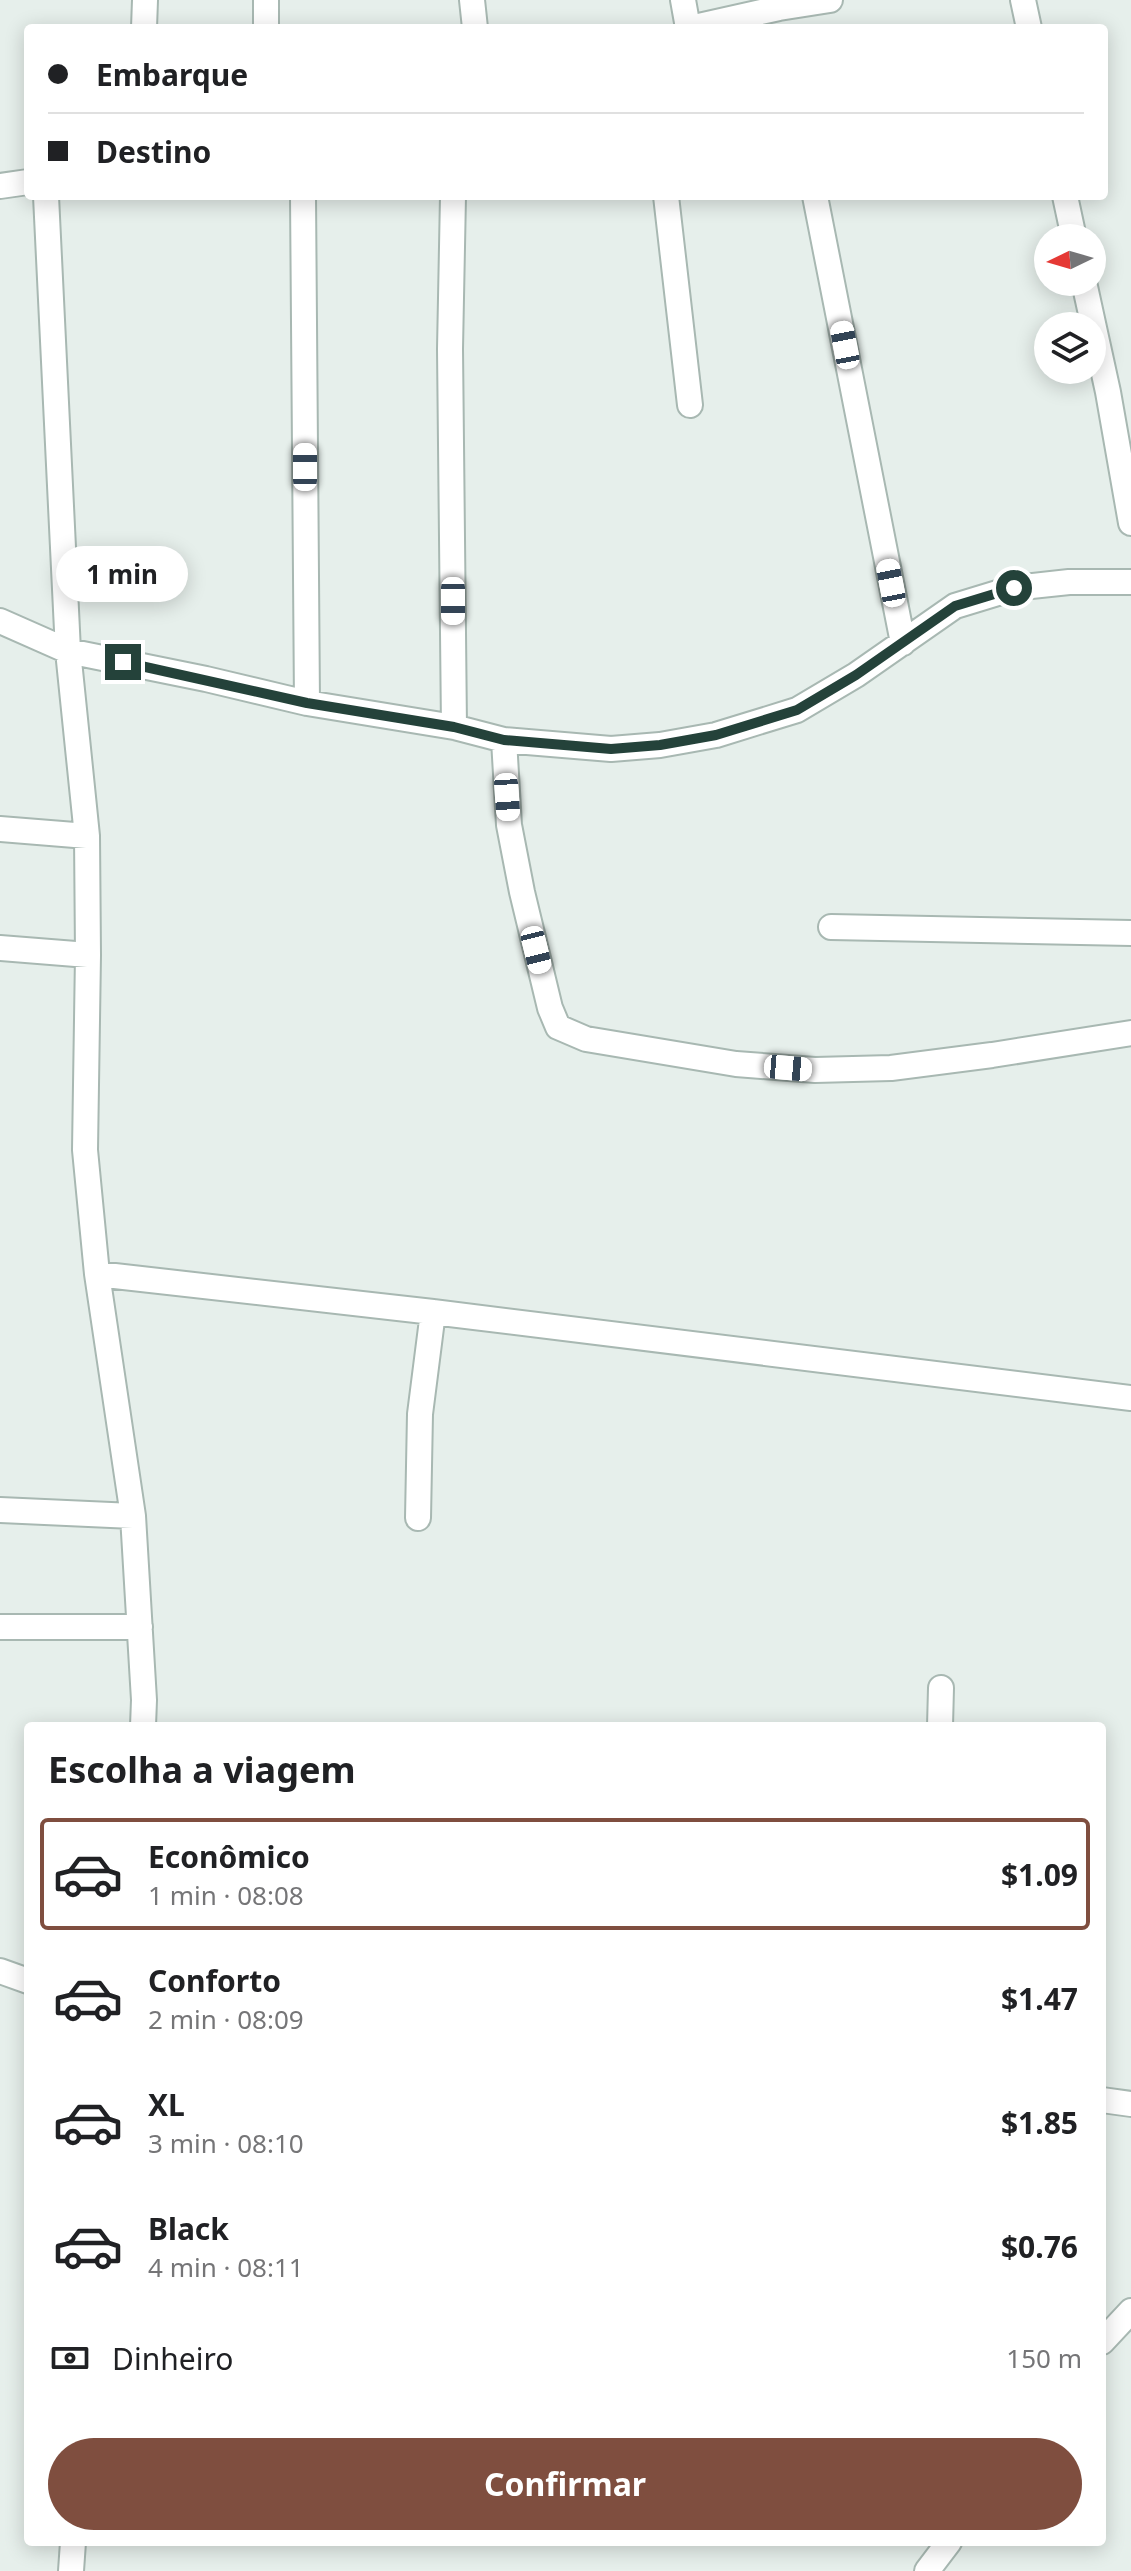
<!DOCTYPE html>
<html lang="pt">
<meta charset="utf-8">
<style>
:root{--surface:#fff;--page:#f2f2f2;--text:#202124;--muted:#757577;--line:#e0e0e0;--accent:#7f4e3f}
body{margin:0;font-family:"Noto Sans",sans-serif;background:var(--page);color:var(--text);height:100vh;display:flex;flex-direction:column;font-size:30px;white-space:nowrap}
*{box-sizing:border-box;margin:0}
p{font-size:26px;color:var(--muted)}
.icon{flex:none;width:44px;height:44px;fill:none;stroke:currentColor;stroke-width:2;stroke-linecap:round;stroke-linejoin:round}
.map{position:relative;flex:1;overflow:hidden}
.drawer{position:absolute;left:24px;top:1722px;width:1082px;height:824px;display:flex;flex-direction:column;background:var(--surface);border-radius:8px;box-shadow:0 4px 20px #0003}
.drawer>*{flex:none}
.hud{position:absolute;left:24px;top:24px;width:1084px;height:176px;border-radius:8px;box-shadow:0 4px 20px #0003;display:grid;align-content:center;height:176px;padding:0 24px;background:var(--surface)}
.needle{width:52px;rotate:265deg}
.buttons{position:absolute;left:1034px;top:224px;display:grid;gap:16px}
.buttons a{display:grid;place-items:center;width:72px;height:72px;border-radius:50%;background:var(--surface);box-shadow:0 4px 20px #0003;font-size:40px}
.end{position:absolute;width:36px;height:36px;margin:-18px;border:10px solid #24423a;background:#fff;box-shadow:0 0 0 4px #fff}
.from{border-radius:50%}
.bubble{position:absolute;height:56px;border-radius:28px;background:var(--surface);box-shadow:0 4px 20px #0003;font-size:26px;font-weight:700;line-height:56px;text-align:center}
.car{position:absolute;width:24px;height:48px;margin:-24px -12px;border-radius:10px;box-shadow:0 0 6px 2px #0007;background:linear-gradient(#fff 24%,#345 0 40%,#fff 0 76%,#345 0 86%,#fff 0)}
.hud b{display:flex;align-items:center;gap:28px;height:76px;font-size:30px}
.hud b+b{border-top:2px solid var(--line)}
.hud i{width:20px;height:20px;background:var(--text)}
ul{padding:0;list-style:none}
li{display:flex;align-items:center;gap:24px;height:112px;margin:0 16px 12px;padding:0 8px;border:4px solid transparent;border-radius:8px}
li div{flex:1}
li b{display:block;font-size:30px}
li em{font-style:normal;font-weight:700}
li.on{border-color:var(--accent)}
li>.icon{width:72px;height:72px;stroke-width:1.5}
h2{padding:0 24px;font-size:36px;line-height:96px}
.pay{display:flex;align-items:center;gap:20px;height:88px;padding:0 24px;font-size:30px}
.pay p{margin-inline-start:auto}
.primary-button{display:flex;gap:16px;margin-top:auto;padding:16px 24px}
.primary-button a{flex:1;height:92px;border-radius:48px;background:var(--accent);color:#fff;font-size:32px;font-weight:700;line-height:92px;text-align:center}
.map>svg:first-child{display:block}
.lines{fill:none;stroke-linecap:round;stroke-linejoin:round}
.minor-casing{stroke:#a8b8b2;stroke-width:28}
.minor{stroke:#fff;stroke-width:24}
.route{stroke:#24423a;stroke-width:10}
</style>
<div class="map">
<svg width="1131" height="2571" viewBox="0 0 1131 2571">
<rect width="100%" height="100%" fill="#e6efeb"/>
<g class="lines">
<defs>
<path id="minor" d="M472 0 475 28
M683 0 688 28
M1023 0 1029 28
M144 28 145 0
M266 28V0
M690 28 779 8 830 0
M0 186 28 182
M46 196 68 651 87 836 88 955 85 1150 97 1274 133 1516 144 1700 143 1726
M303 196 307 703
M453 196 450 349 454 727
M666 196 690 405
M815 196 903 643
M1065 196 1074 238
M1084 282 1108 392 1131 523
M0 621 68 651 206 679 307 703 454 727 504 740 611 749 660 745 716 735 797 710 856 675 955 606 1014 588 1069 582H1131
M504 740 509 825 522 892 550 1008 558 1027 586 1039 736 1064 815 1070 891 1068 992 1055 1131 1033
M0 829 87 836
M831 927 1131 933
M0 948 88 955
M97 1274 433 1312 1131 1398
M0 1510 133 1516
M418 1518 420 1414 433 1312
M0 1627H140
M940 1726 941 1688
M0 1971 28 1981
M1102 2100 1131 2104
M1102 2342 1131 2311
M71 2571 73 2542
M927 2571 949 2542"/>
</defs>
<use href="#minor" class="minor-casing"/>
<use href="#minor" class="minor"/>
</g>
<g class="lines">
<path class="route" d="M123 662 307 703 454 727 504 740 611 749 660 745 716 735 797 710 856 675 955 606 1014 588"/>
</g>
</svg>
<div class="buttons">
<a><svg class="needle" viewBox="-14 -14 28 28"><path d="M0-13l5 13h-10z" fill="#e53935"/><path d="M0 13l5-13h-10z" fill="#757577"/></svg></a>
<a><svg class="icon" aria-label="layers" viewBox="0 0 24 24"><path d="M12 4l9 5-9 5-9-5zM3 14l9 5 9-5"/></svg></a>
</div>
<i class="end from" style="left:1014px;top:588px"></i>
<i class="end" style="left:123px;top:662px"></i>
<div class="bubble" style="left:56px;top:546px;width:132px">1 min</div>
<i class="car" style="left:845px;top:345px;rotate:349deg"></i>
<i class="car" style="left:305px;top:467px;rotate:0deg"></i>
<i class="car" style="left:891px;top:583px;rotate:349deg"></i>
<i class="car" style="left:453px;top:601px;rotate:180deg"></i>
<i class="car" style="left:507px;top:797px;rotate:176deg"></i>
<i class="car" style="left:536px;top:950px;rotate:166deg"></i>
<i class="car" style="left:788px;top:1068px;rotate:95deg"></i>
<div class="hud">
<b><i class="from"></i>Embarque</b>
<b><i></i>Destino</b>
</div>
<section class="drawer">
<h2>Escolha a viagem</h2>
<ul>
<li class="on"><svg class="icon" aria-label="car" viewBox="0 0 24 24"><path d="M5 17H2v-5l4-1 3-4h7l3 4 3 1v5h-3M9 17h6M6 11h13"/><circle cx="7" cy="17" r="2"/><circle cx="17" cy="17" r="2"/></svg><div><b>Econômico</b><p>1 min · 08:08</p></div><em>$1.09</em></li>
<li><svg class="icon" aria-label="car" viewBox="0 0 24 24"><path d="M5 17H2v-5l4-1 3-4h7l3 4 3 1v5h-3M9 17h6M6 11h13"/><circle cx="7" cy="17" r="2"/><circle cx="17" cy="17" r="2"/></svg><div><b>Conforto</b><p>2 min · 08:09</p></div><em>$1.47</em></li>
<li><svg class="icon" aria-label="car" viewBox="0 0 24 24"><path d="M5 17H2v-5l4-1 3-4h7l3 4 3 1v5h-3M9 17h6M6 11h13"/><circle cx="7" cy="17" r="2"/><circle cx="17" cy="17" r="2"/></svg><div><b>XL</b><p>3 min · 08:10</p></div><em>$1.85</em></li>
<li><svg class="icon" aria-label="car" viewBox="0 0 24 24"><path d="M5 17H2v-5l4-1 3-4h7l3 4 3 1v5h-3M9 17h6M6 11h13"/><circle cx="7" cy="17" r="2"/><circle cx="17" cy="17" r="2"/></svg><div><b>Black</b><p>4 min · 08:11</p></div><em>$0.76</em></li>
</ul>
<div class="pay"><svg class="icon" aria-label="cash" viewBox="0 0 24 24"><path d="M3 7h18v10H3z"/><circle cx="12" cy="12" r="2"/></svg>Dinheiro<p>150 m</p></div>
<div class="primary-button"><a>Confirmar</a></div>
</section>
</div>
